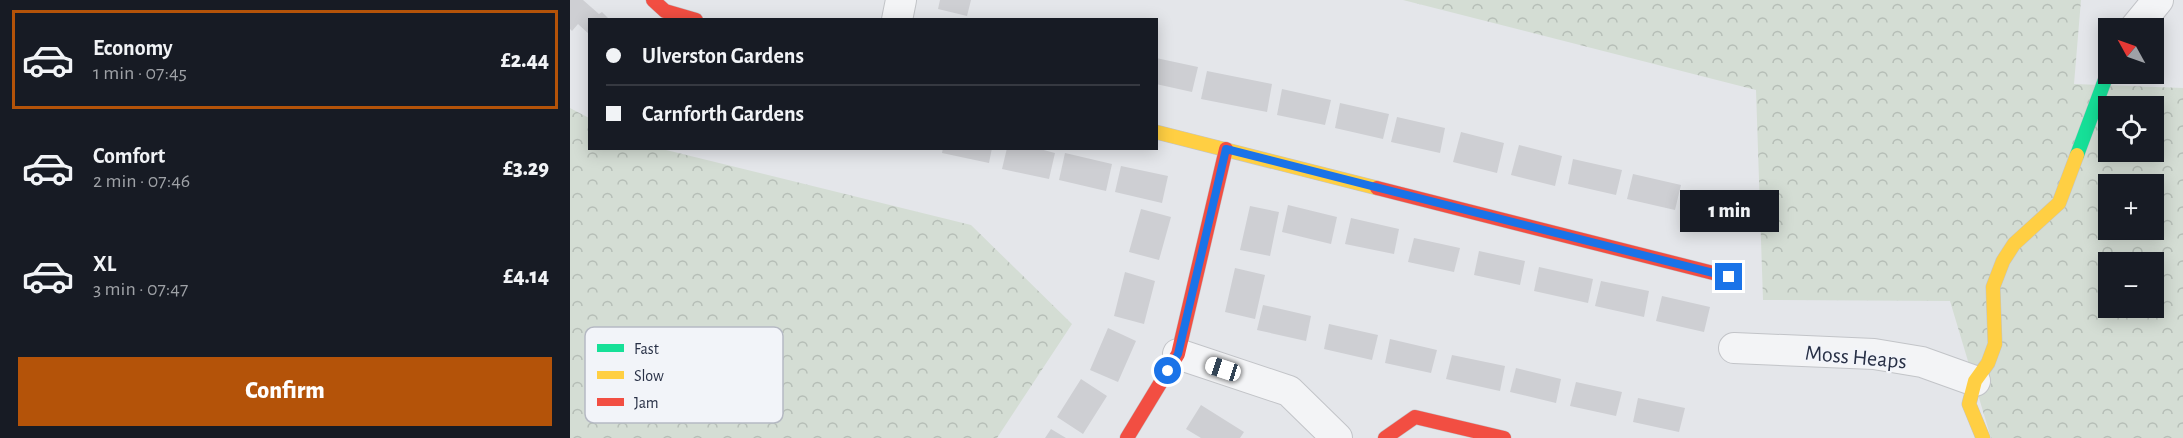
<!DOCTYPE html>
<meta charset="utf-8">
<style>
:root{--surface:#171b24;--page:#242831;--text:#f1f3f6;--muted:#9ea1a6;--line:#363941;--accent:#b45309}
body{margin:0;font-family:"Alegreya Sans",sans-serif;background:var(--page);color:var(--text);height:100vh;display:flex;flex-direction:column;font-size:22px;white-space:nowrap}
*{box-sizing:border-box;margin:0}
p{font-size:20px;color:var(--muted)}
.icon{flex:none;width:33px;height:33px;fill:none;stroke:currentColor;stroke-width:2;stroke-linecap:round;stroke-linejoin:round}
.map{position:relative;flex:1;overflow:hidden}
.sheet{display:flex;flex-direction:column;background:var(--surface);width:570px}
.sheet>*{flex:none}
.guide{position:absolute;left:18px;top:18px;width:570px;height:132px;border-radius:0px;box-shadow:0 3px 15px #0003;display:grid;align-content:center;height:132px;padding:0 18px;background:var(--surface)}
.needle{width:39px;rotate:310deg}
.controls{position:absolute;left:1528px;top:18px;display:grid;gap:12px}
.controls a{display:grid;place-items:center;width:66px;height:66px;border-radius:0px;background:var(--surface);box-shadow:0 3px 15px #0003;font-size:30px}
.end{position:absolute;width:27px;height:27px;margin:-14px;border:8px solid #1a73e8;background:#fff;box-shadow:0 0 0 3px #fff}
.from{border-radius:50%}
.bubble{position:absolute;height:42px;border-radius:0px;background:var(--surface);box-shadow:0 3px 15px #0003;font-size:20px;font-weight:800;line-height:42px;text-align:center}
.car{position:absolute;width:18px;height:36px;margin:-18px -9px;border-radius:8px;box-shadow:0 0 4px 2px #0007;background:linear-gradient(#fff 24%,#345 0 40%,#fff 0 76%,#345 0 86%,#fff 0)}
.guide b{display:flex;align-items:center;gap:21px;height:57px;font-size:22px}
.guide b+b{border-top:2px solid var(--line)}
.guide i{width:15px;height:15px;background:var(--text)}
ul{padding:10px 0 0;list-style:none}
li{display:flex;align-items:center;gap:18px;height:99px;margin:0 12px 9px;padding:0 6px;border:3px solid transparent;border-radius:0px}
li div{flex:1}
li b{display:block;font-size:22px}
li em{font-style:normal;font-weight:800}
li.selected{border-color:var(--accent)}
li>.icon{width:54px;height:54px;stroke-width:1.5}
.action{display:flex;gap:12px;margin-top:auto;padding:12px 18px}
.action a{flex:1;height:69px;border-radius:0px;background:var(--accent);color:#fff;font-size:24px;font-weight:800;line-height:69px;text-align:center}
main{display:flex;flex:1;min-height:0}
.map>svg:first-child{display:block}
.park{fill:url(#park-crowns);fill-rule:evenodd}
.building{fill:#cecfd3}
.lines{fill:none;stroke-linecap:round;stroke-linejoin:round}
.street-casing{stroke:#c2c4c8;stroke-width:32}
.fast-casing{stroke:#c2c4c8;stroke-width:15}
.slow-casing{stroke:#c2c4c8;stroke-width:15}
.jam-casing{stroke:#c2c4c8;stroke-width:15}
.street{stroke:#f3f4f6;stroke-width:30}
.fast{stroke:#16e098;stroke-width:14}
.slow{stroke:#ffcf43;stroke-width:14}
.jam{stroke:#f24e42;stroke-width:14}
.route{stroke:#1a73e8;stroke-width:8}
.labels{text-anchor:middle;stroke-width:4.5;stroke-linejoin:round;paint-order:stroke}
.street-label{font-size:22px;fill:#283046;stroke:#f2f4f9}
.key{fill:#f2f4f9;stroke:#b5b9c3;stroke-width:1.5}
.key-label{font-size:16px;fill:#283046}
</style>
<main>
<section class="sheet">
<ul>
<li class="selected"><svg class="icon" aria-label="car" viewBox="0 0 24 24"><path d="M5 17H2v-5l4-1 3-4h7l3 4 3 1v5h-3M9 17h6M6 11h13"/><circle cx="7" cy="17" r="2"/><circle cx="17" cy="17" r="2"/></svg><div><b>Economy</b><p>1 min · 07:45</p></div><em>£2.44</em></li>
<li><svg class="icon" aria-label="car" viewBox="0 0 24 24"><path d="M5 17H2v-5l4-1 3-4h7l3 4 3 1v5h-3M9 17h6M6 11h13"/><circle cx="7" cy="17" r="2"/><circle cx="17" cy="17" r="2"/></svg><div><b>Comfort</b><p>2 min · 07:46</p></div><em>£3.29</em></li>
<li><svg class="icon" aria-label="car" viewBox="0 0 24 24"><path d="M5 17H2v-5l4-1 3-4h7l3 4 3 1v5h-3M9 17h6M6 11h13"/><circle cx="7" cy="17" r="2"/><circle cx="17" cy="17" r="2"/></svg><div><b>XL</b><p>3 min · 07:47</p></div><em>£4.14</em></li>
</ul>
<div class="action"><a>Confirm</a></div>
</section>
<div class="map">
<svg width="1613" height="438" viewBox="0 0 1613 438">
<defs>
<pattern id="park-crowns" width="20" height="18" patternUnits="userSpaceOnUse" patternTransform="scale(1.5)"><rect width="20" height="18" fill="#d4ddd4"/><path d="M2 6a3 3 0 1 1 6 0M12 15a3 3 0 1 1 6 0" fill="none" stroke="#b6beb7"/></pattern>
</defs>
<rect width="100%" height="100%" fill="#e4e6ea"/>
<path class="park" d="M833 0H1511L1504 84 1613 88V438H1421L1380 301 1193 300 1186 90ZM1539 106H1584V152H1539ZM1539 184H1584V230H1539ZM1539 262H1584V308H1539Z
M0 108 19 118 20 148 92 149 401 225 502 324 427 438H0Z"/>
<path class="building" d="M0 0H13L29 14 32 12 40 20H20V35L8 24 2 31 0 29Z
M370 0H401L397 16 368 9Z
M586 58 628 67 622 92 586 84Z
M637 71 702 84 697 112 631 99Z
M712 89 761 100 755 125 707 115Z
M770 103 819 114 813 139 765 128Z
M827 117 875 128 870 153 821 142Z
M891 132 934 143 927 173 883 162Z
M949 145 992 156 985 186 941 175Z
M373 148H422L419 163 372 153Z
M437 148H466L485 153 479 179 432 169Z
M495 153 542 164 536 191 489 180Z
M1003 159 1052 170 1046 195 998 184Z
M551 166 598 176 592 203 545 192Z
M1063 174 1111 185 1105 210 1057 199Z
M1121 191 1169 201 1164 227 1115 216Z
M718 205 767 217 761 244 712 232Z
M680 206 709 212 700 256 670 250Z
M571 209 601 217 589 260 559 252Z
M781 218 829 229 824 254 775 244Z
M844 238 890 248 884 272 838 262Z
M909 251 955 261 950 285 904 275Z
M969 267 1023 279 1018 303 964 291Z
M665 268 695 275 685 319 655 312Z
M555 272 585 281 574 324 544 316Z
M1031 281 1079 291 1074 317 1025 306Z
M1092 296 1140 307 1134 332 1086 321Z
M693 305 741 316 736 341 687 330Z
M759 324 808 335 802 360 754 349Z
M538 328 566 341 548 382 520 370Z
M820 339 867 350 861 373 815 363Z
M882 355 935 366 930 391 876 379Z
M946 368 991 379 986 403 940 392Z
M511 379 537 396 513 434 487 417Z
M1006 382 1052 392 1046 416 1000 406Z
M1068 398 1115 408 1109 432 1063 422Z
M631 405 674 432 670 438H631L616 429Z
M481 429 496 438H475Z"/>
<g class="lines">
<defs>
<path id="street" d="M327 20 331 0
M1565 28 1588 0
M1164 348 1304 354 1352 362 1405 381
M608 354 719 391 767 438"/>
<path id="fast" d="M1507 155 1539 69"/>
<path id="slow" d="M586 132 807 188
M1413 438 1399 404 1405 381 1418 363 1425 344 1423 287 1433 261 1444 244 1489 203 1507 155"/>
<path id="jam" d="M83 0 95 11 126 20
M807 188 1159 277
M557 438 608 354 656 149
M815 438 845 417 934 438"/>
</defs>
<use href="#street" class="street-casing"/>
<use href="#fast" class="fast-casing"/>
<use href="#slow" class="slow-casing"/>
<use href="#jam" class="jam-casing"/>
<use href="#street" class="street"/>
<use href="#fast" class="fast"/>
<use href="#slow" class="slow"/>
<use href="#jam" class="jam"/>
</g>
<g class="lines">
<path class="route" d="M598 371 608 354 656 149 1159 277"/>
</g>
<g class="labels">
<g class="street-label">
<text transform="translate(1286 356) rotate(5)" y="8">Moss Heaps</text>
</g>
</g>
<rect x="15" y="327" width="198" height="96" rx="9" class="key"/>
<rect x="27" y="344" width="27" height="8" fill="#16e098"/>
<rect x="27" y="371" width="27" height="8" fill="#ffcf43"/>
<rect x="27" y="398" width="27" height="8" fill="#f24e42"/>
<g class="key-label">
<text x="64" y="354">Fast</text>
<text x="64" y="381">Slow</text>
<text x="64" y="408">Jam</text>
</g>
</svg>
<div class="controls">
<a><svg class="needle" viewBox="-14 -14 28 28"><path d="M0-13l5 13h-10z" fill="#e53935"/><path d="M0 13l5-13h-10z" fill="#9ea1a6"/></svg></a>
<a><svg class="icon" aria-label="locate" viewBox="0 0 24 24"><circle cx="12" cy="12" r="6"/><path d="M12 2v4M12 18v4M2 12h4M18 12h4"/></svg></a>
<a>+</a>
<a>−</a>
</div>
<i class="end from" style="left:598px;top:371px"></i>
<i class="end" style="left:1159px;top:277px"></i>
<div class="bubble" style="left:1110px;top:190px;width:99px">1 min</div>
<i class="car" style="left:653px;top:369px;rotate:288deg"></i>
<div class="guide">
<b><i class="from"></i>Ulverston Gardens</b>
<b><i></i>Carnforth Gardens</b>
</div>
</div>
</main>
